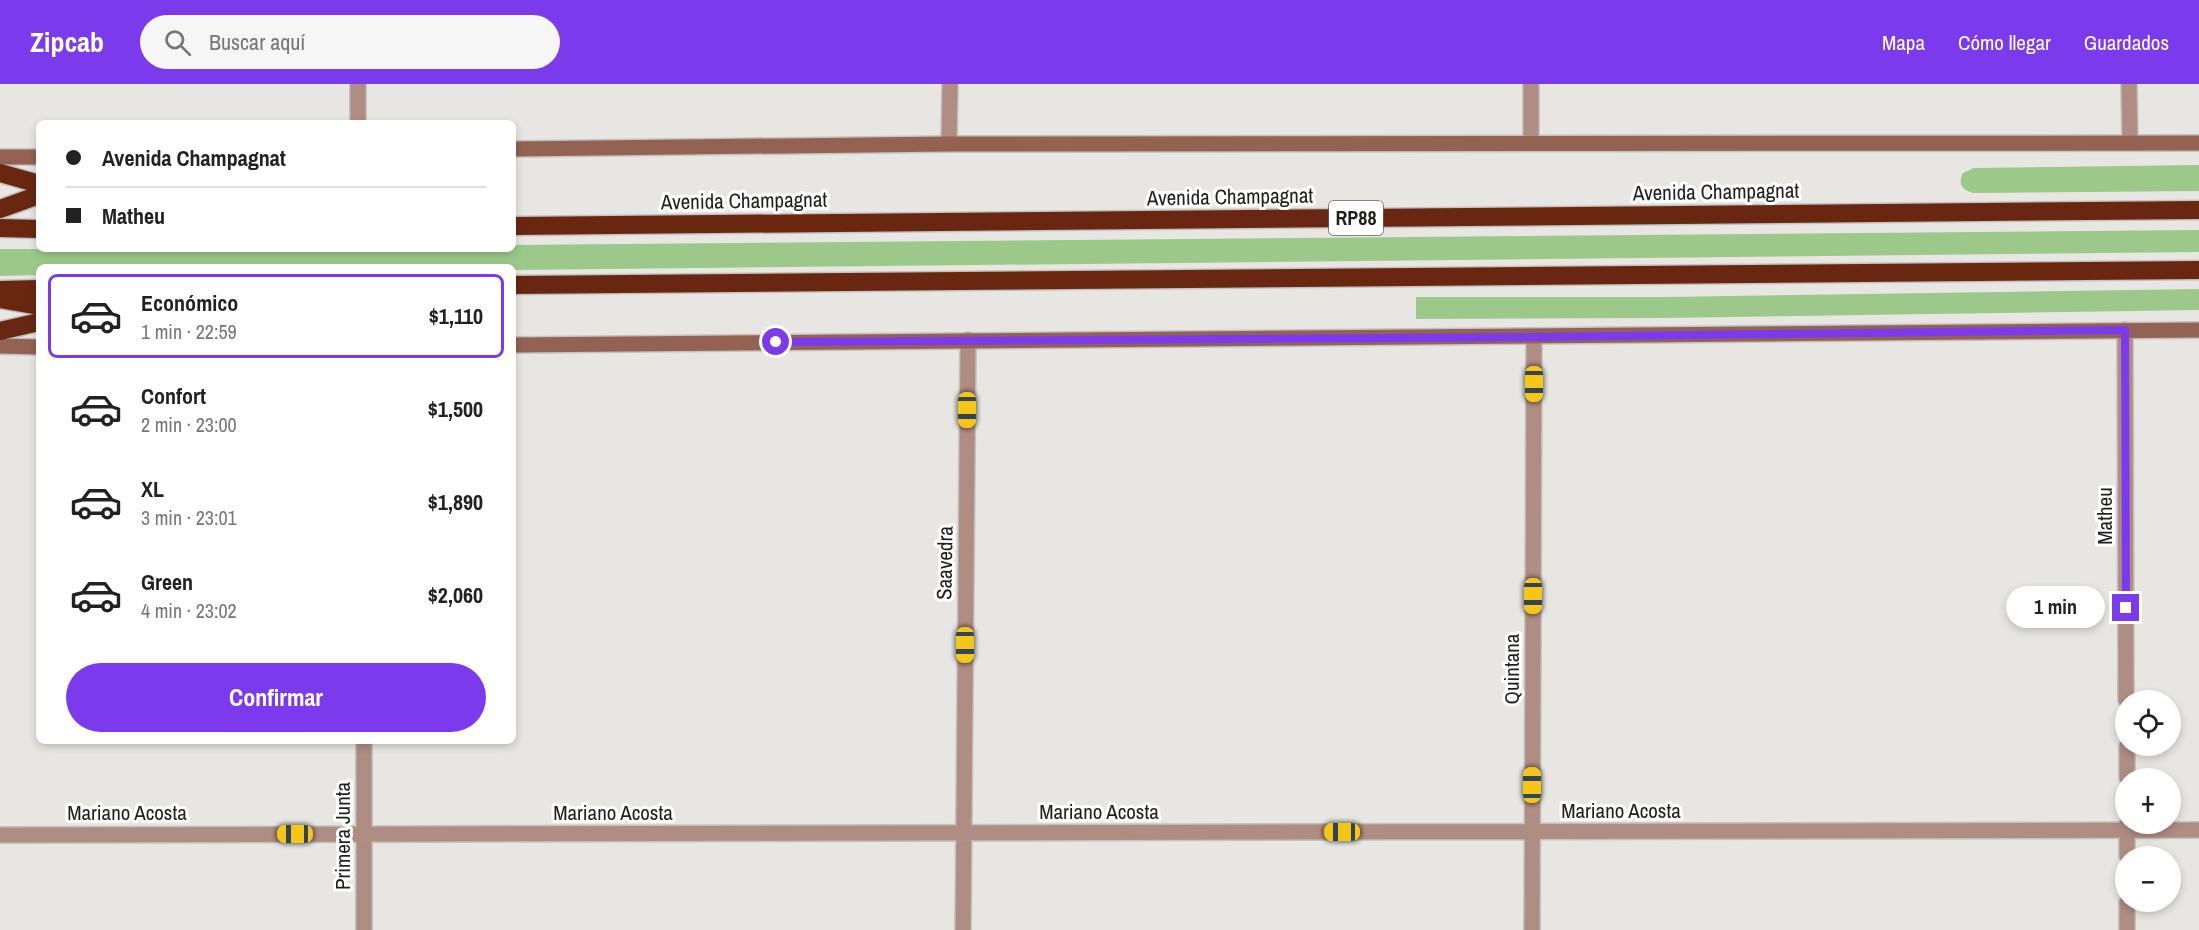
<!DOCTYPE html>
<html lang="es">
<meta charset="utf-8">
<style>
:root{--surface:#fff;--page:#f6f6f6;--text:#222;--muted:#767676;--line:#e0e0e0;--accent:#7c3aed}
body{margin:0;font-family:"Archivo Narrow",sans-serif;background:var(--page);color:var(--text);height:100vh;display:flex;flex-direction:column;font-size:22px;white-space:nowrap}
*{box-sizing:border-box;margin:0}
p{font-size:20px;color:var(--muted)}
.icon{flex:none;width:33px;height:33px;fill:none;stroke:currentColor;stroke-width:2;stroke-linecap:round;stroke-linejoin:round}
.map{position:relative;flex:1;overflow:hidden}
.sheet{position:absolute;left:36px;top:180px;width:480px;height:480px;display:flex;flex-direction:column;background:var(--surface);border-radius:9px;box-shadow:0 3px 9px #0003}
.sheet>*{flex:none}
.hud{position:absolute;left:36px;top:36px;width:480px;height:132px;border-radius:9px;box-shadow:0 3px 9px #0003;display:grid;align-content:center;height:132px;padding:0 30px;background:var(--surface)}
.buttons{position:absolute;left:2115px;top:606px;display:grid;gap:12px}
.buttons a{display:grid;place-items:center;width:66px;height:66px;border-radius:50%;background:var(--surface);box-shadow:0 3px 9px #0003;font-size:30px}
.end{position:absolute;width:27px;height:27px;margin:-14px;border:8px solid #7c3aed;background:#fff;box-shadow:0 0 0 3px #fff}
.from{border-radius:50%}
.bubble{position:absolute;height:42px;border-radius:21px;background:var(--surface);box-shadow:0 3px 9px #0003;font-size:20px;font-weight:700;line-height:42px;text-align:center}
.car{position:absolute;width:18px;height:36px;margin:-18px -9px;border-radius:8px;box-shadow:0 0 4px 2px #0007;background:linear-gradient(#f5c518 24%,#345 0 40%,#f5c518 0 76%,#345 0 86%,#f5c518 0)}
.hud b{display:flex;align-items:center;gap:21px;height:57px;font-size:22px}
.hud b+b{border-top:2px solid var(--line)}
.hud i{width:15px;height:15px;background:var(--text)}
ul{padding:10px 0 0;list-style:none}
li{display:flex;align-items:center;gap:18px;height:84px;margin:0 12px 9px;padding:0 18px;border:3px solid transparent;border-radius:9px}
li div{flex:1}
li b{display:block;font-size:22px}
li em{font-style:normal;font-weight:700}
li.selected{border-color:var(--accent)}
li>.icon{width:54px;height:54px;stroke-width:1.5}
.button{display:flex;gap:12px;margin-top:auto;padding:12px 30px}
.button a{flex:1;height:69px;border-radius:36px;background:var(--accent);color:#fff;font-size:24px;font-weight:700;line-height:69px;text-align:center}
header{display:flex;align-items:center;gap:36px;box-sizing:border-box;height:84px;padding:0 30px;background:var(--accent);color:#fff}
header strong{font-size:28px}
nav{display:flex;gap:33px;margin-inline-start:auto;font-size:21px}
.search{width:420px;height:54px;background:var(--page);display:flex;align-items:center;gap:15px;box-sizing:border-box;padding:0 21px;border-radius:33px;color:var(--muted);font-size:22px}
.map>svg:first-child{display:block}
.green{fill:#9cc989}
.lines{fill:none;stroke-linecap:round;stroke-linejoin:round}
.street-casing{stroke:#c3c2be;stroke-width:18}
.secondary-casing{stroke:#c3c2be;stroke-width:18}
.highway-casing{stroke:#c3c2be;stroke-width:21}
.street{stroke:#b08d82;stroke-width:15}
.secondary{stroke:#936253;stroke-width:15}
.highway{stroke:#692711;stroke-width:18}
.route{stroke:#7c3aed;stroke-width:8}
.labels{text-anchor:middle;stroke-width:6;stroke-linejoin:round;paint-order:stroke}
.shield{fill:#fff;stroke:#626260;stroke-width:1.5}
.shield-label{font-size:20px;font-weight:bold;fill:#1e1e1c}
.street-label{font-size:21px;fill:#1e1e1c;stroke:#fff}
</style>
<header>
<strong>Zipcab</strong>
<div class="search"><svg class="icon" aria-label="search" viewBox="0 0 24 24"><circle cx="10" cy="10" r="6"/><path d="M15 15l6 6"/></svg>Buscar aquí</div>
<nav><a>Mapa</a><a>Cómo llegar</a><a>Guardados</a></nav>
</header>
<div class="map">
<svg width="2199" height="846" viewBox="0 0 2199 846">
<rect width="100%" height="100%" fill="#e7e6e2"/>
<path class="green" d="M2199 81V107L1973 109C1961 106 1958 99 1963 89L1974 84Z
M2199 146V168L513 186V183H39V191L0 192V165H513V161Z
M2199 205V226L1662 234 1416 235V213H1663Z"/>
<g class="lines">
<defs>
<path id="street" d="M1531 0V58
M2129 0 2130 59
M358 39V0
M949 60 950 0
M2125 246 2126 616
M364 657V846
M2127 662V694
M2127 740V772
M0 751 2199 746
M2127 818V846
M963 846 968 256
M1532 846 1534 253"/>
<path id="secondary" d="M513 65 949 60 2199 59
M0 73H39
M513 261 2199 246
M0 262 39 263"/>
<path id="highway" d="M0 89 39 100
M0 125 39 111
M513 142 2199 126
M0 144 39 145
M513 201 2199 186
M0 206 39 205
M0 215 39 222
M0 247 39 238"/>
</defs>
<use href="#street" class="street-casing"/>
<use href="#secondary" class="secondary-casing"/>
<use href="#highway" class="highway-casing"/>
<use href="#street" class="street"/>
<use href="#secondary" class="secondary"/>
<use href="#highway" class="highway"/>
</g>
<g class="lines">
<path class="route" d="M776 258 1534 253 2125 246 2126 524"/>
</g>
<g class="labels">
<rect class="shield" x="1329" y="117" width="54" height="34" rx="4.5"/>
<g class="shield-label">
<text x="1356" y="141">RP88</text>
</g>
<g class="street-label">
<text transform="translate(1716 108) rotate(-1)" y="7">Avenida Champagnat</text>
<text transform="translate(1230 113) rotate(-1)" y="7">Avenida Champagnat</text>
<text transform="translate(744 117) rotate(-1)" y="7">Avenida Champagnat</text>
<text transform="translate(2105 432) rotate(-90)" y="7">Matheu</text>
<text transform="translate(945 479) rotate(-89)" y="7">Saavedra</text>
<text transform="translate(1512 585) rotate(-90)" y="7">Quintana</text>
<text x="1621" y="734">Mariano Acosta</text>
<text x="1099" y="735">Mariano Acosta</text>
<text x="127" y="736">Mariano Acosta</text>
<text x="613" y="736">Mariano Acosta</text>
<text transform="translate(343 752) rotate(-90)" y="7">Primera Junta</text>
</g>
</g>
</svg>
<div class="buttons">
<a><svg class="icon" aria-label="locate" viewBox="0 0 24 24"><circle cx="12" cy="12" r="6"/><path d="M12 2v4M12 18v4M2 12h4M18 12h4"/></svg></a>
<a>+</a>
<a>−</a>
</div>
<i class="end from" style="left:776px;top:258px"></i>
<i class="end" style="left:2126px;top:524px"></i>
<div class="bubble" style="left:2006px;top:502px;width:99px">1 min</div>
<i class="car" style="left:1534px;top:300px;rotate:180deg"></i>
<i class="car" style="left:967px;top:326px;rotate:180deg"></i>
<i class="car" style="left:1533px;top:512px;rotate:180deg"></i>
<i class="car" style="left:965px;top:561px;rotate:180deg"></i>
<i class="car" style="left:1532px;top:701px;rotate:0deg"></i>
<i class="car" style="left:1342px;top:748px;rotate:270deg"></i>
<i class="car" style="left:295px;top:750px;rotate:270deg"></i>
<div class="hud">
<b><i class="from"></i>Avenida Champagnat</b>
<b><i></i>Matheu</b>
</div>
<section class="sheet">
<ul>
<li class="selected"><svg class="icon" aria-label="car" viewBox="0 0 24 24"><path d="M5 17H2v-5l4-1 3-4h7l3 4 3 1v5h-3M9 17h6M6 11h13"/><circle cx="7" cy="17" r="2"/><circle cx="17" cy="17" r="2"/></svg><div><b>Económico</b><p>1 min · 22:59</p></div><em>$1,110</em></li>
<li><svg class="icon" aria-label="car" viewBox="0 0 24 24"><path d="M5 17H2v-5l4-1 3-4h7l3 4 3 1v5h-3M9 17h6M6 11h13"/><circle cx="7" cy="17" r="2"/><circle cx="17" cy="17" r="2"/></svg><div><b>Confort</b><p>2 min · 23:00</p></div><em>$1,500</em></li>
<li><svg class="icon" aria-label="car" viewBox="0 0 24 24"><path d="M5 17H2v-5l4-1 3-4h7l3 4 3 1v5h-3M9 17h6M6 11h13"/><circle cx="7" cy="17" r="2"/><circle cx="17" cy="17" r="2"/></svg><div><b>XL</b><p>3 min · 23:01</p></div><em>$1,890</em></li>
<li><svg class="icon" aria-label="car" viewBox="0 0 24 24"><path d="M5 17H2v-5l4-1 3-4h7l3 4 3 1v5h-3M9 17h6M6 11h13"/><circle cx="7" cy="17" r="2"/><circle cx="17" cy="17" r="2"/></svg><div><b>Green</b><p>4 min · 23:02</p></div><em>$2,060</em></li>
</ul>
<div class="button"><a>Confirmar</a></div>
</section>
</div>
